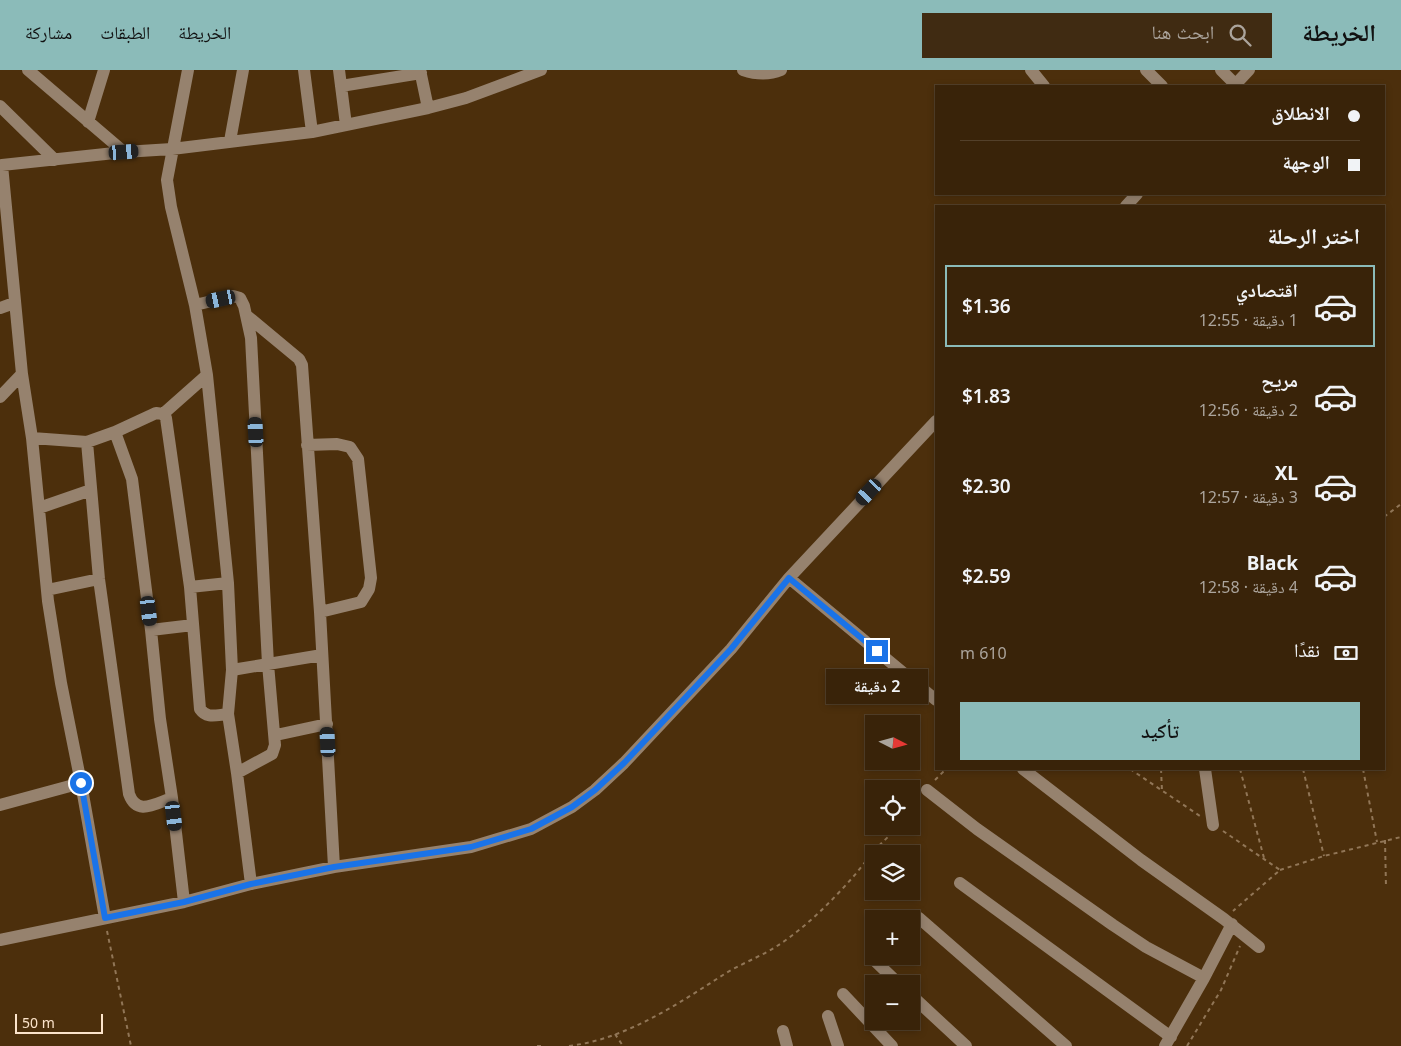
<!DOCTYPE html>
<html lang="ar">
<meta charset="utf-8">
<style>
:root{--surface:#392309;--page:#402b12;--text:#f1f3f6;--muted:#aba49c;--line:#53402a;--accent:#8bbbb9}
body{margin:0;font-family:"Noto Sans","Noto Naskh Arabic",sans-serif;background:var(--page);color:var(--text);direction:rtl;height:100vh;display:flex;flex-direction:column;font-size:19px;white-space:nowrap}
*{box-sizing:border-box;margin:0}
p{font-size:16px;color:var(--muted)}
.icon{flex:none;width:28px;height:28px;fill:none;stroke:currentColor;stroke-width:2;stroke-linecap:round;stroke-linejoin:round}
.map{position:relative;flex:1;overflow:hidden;direction:ltr}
.panel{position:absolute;left:935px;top:135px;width:450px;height:565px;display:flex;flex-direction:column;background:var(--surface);border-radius:0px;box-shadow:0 2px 8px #0003,0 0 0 1px var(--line);direction:rtl}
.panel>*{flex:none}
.banner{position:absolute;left:935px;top:15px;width:450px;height:110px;border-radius:0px;box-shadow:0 2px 8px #0003,0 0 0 1px var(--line);direction:rtl;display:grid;align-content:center;height:110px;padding:0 25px;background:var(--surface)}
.needle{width:32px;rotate:96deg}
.controls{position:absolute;left:865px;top:645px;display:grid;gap:10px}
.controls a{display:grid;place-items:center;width:55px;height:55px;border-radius:0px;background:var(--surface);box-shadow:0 2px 8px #0003,0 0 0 1px var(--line);font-size:25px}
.scale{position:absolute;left:15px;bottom:12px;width:88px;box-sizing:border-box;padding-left:5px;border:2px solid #fce4cb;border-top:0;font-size:14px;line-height:18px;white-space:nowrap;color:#fce4cb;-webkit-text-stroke:4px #4c2f0c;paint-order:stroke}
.end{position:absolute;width:22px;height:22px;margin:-11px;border:6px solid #1a73e8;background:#fff;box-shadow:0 0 0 2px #fff}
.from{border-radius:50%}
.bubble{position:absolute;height:35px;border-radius:0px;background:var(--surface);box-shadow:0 2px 8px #0003,0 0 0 1px var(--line);font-size:16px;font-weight:600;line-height:35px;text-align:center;direction:rtl}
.car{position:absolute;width:15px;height:30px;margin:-15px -8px;border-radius:6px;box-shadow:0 0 4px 1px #0007;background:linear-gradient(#222 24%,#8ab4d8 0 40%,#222 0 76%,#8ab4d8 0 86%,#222 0)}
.banner b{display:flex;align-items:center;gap:18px;height:48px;font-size:19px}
.banner b+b{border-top:1px solid var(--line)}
.banner i{width:12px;height:12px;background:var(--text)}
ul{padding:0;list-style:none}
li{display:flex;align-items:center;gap:15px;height:82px;margin:0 10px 8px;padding:0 15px;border:2px solid transparent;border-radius:0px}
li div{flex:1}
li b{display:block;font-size:19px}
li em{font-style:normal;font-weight:600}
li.active{border-color:var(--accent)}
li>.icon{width:45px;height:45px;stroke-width:1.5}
h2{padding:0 25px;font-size:22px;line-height:60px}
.pay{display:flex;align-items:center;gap:12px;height:55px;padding:0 25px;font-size:19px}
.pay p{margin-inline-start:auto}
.primary-button{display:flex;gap:10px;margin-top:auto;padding:10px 25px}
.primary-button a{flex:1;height:58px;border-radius:0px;background:var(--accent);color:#111;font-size:20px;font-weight:600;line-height:58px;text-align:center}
header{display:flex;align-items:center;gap:30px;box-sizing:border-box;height:70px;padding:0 25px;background:var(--accent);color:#111}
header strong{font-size:24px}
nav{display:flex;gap:28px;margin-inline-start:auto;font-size:18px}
.search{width:350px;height:45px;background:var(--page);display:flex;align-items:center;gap:12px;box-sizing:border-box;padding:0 18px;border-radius:0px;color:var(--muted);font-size:19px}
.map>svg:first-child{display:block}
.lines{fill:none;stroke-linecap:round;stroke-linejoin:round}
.path{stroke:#917657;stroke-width:2;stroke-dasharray:4 4;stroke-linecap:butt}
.minor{stroke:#96826e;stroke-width:12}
.route{stroke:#1a73e8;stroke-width:6}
</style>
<header>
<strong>الخريطة</strong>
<div class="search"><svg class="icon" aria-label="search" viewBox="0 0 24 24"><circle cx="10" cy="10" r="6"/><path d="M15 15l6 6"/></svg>ابحث هنا</div>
<nav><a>الخريطة</a><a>الطبقات</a><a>مشاركة</a></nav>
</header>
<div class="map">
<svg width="1401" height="976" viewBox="0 0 1401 976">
<rect width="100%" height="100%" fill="#4c2f0c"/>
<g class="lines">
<path class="path" d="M1384 447 1401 434
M1130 699 1200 746
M1161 699 1162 721
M1240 699 1264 788
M1303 699 1324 786
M1363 699 1377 772
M935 710 946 699
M911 739 919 729
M1223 761 1280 800 1233 841
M1385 770 1386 817
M1280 800 1324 786 1401 767
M107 861 131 976
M615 964 623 976
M537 976H545
M569 976C626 969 676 935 723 905 740 894 760 887 777 876 805 858 831 832 853 807 860 799 867 789 874 781 882 772 890 766 898 756
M1187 976 1221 920 1240 876"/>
<path class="minor" d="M28 0 124 82
M188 0 167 110 171 137 195 235 207 305 228 513 232 600 228 644 237 703 251 814
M339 0 346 55
M743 0C755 4 769 5 781 0
M1031 0 1044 16
M1146 0 1162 16
M1221 0 1235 14
M341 16 421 3
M1234 16 1249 0
M0 36 55 90
M428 38 466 28 541 0
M88 52 104 0
M312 62 428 38 420 0
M230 71 243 0
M1126 136 1137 124
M195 235 233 226 240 228 244 236 251 268 268 594 275 675 272 684 237 703
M0 238 14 233
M246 245 299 289 302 295 320 542 334 797
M0 327 22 304
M163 344 207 305
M115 362 132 409 151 560 160 649 172 728 184 832
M32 368 87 372 115 362 156 343 163 344 166 348 190 517 200 639C207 649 216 645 228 644
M87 372 99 509 129 724C137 746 154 734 172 728
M307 375 337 374 350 377 358 389 371 508 369 519 361 532 320 542
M39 438 91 420
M789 508 936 630
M190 517 228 513
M47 520 99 509
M151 560 193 555
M232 600 322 585
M276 665 327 654
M1023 699 1141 790 1224 849 1259 877
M1205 699 1213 755
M927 720 977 759 1113 855 1146 877 1204 908
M0 735 81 713
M960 813 1171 967
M105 848 81 713 61 613 48 531 32 368 22 304 2 95 124 82 172 79 312 62 304 0
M919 848 1066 976
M0 870 184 832 251 814 334 797 471 777 531 759 572 737 595 720 624 693 731 579 789 508 936 351
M873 889 899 914
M843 924 892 976
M911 925 966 976
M828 946 838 976
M783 961 787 976
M1165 976 1204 908 1232 854"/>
</g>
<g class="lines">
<path class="route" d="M81 713 105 848 184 832 251 814 334 797 471 777 531 759 572 737 595 720 624 693 731 579 789 508 877 581"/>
</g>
</svg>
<div class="controls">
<a><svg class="needle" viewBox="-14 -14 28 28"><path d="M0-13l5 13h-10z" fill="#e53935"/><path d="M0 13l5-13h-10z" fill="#aba49c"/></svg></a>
<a><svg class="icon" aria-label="locate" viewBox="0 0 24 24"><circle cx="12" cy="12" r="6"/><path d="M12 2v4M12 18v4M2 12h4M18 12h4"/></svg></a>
<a><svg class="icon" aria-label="layers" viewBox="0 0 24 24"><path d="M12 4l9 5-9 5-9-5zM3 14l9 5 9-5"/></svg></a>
<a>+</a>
<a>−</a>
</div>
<div class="scale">50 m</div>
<i class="end from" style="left:81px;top:713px"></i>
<i class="end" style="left:877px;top:581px"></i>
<div class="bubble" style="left:826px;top:599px;width:102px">2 دقيقة</div>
<i class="car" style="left:124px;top:82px;rotate:86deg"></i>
<i class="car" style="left:221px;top:229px;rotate:258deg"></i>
<i class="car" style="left:256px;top:362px;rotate:357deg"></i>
<i class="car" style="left:869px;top:422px;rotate:223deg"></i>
<i class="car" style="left:149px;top:541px;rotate:173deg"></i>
<i class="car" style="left:328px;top:672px;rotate:357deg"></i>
<i class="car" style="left:174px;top:746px;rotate:173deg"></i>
<div class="banner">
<b><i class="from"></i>الانطلاق</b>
<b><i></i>الوجهة</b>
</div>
<section class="panel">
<h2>اختر الرحلة</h2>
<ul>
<li class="active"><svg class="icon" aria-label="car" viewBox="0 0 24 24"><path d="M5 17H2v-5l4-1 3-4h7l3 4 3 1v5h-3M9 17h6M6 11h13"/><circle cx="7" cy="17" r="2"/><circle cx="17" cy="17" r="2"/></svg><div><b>اقتصادي</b><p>1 دقيقة · 12:55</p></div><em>$1.36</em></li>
<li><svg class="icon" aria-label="car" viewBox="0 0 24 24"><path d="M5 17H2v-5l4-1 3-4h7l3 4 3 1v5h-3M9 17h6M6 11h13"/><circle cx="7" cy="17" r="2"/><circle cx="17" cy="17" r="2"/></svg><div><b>مريح</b><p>2 دقيقة · 12:56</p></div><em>$1.83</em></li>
<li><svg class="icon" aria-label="car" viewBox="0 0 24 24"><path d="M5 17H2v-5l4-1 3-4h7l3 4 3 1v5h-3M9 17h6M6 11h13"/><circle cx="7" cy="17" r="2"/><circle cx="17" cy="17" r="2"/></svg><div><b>XL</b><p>3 دقيقة · 12:57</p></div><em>$2.30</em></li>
<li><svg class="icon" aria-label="car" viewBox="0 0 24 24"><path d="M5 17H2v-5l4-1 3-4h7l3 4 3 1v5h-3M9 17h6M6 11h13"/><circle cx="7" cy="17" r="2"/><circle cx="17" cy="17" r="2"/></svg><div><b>Black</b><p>4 دقيقة · 12:58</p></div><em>$2.59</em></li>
</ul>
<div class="pay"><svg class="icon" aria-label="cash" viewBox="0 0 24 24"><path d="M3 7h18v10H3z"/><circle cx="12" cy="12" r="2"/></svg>نقدًا<p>610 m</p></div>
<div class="primary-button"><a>تأكيد</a></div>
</section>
</div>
